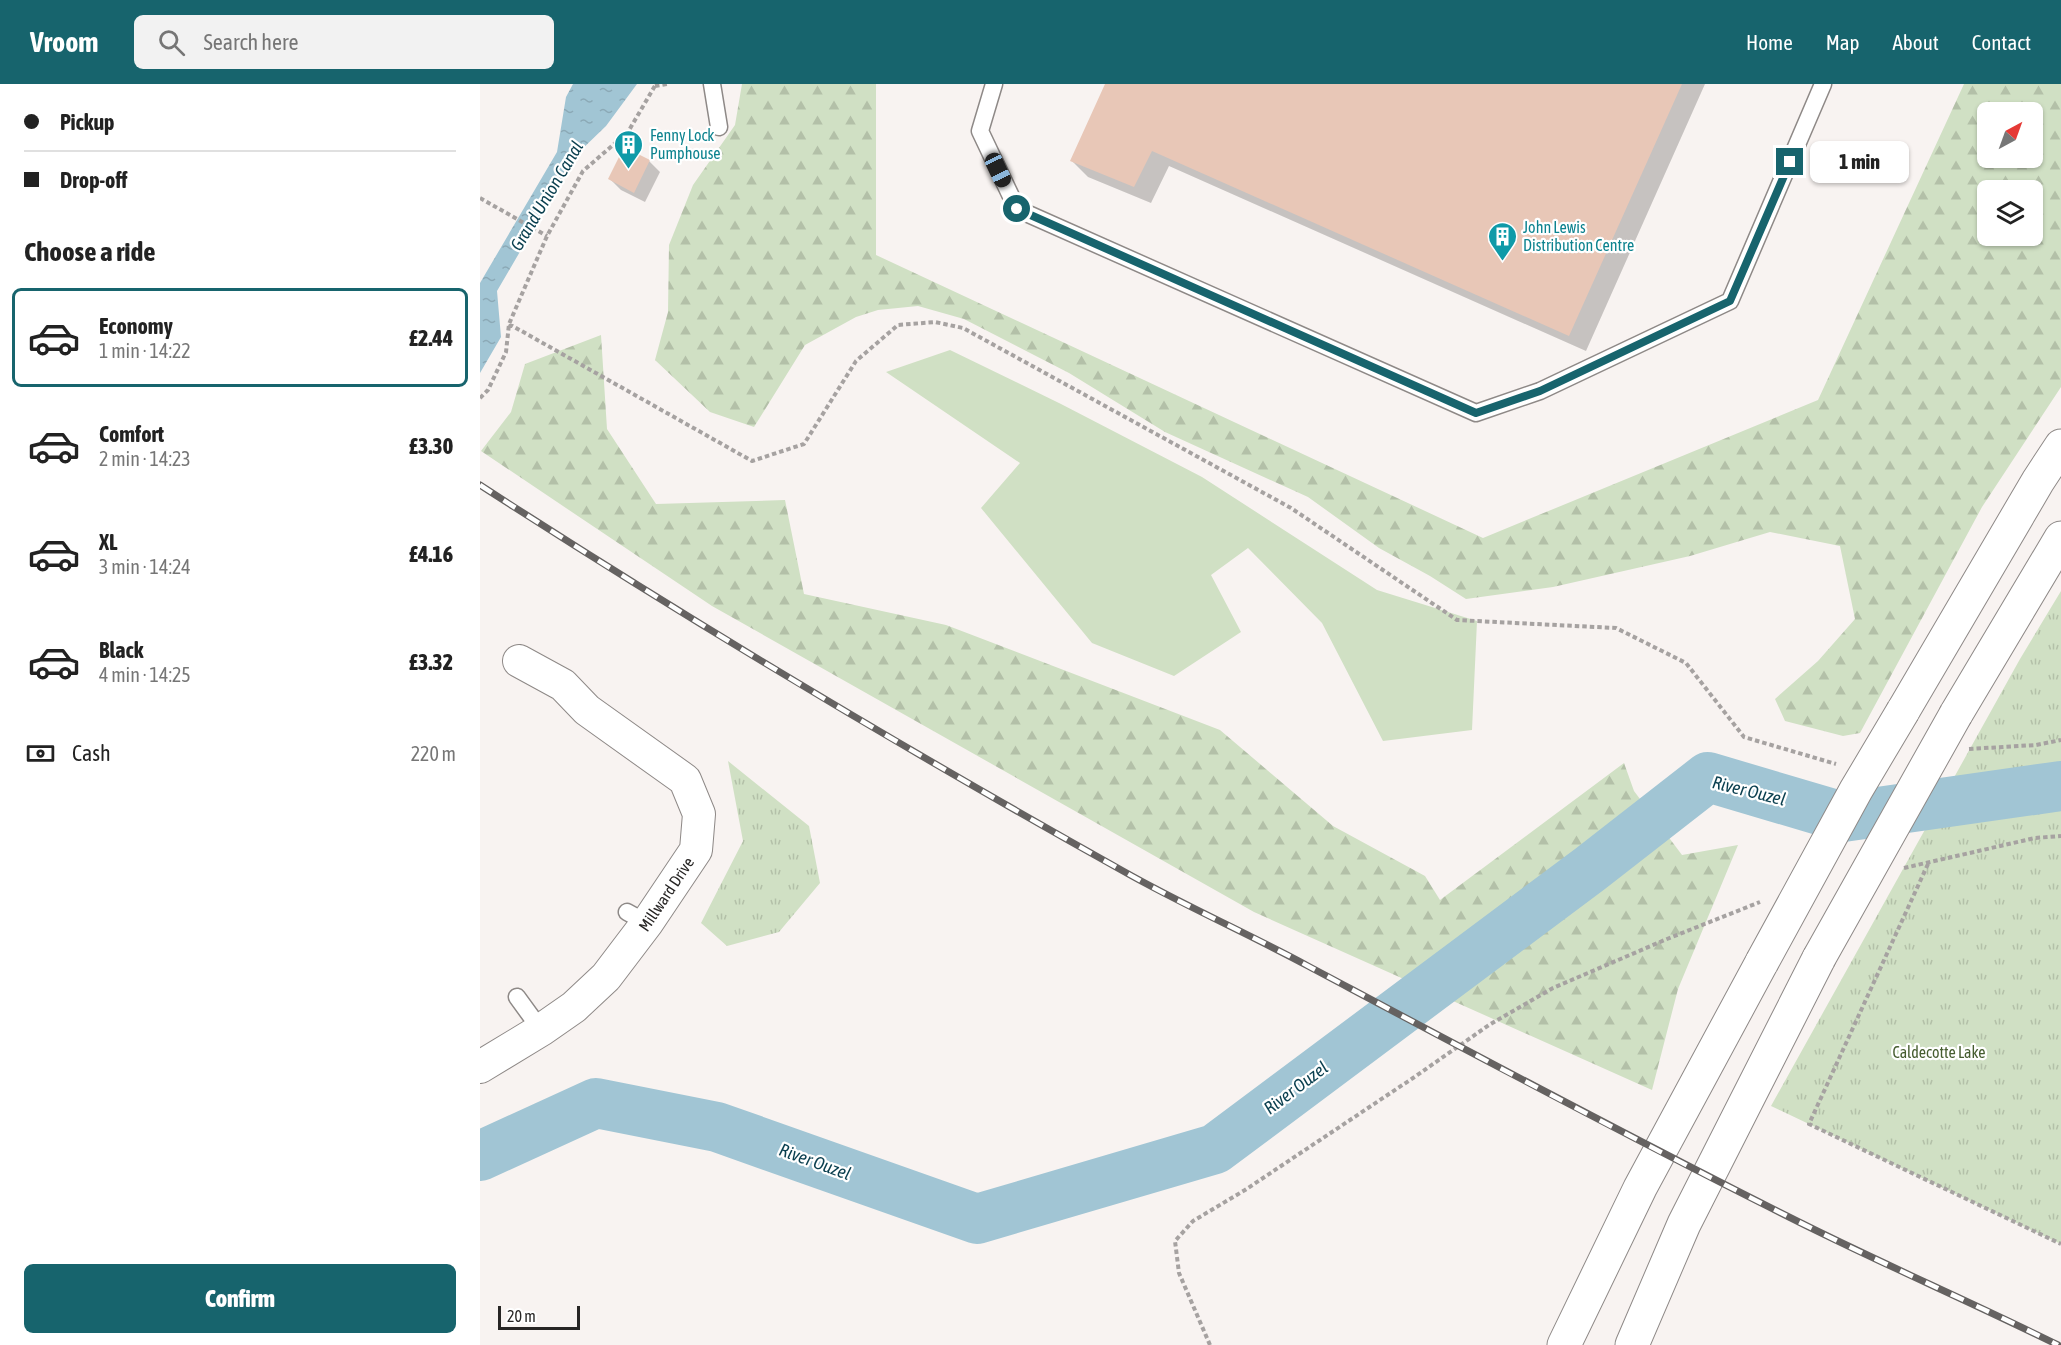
<!DOCTYPE html>
<meta charset="utf-8">
<style>
:root{--surface:#fff;--page:#f2f2f2;--text:#222;--muted:#767676;--line:#e0e0e0;--accent:#17646d}
body{margin:0;font-family:"Asap Condensed",sans-serif;background:var(--page);color:var(--text);height:100vh;display:flex;flex-direction:column;font-size:22px;white-space:nowrap}
*{box-sizing:border-box;margin:0}
p{font-size:20px;color:var(--muted)}
.icon{flex:none;width:33px;height:33px;fill:none;stroke:currentColor;stroke-width:2;stroke-linecap:round;stroke-linejoin:round}
.map{position:relative;flex:1;overflow:hidden}
.panel{display:flex;flex-direction:column;background:var(--surface);width:480px}
.panel>*{flex:none}
.guide{display:grid;align-content:center;height:132px;padding:0 24px;background:var(--surface)}
.needle{width:39px;rotate:41deg}
.tools{position:absolute;left:1497px;top:18px;display:grid;gap:12px}
.tools a{display:grid;place-items:center;width:66px;height:66px;border-radius:9px;background:var(--surface);box-shadow:0 2px 4px #0004;font-size:30px}
.scale{position:absolute;left:18px;bottom:15px;width:82px;box-sizing:border-box;padding-left:6px;border:3px solid #272524;border-top:0;font-size:16px;line-height:21px;white-space:nowrap;color:#272524;-webkit-text-stroke:4px #fff;paint-order:stroke}
.end{position:absolute;width:27px;height:27px;margin:-14px;border:8px solid #17646d;background:#fff;box-shadow:0 0 0 3px #fff}
.from{border-radius:50%}
.bubble{position:absolute;height:42px;border-radius:9px;background:var(--surface);box-shadow:0 2px 4px #0004;font-size:20px;font-weight:800;line-height:42px;text-align:center}
.car{position:absolute;width:18px;height:36px;margin:-18px -9px;border-radius:8px;box-shadow:0 0 4px 2px #0007;background:linear-gradient(#222 24%,#8ab4d8 0 40%,#222 0 76%,#8ab4d8 0 86%,#222 0)}
.guide b{display:flex;align-items:center;gap:21px;height:57px;font-size:22px}
.guide b+b{border-top:2px solid var(--line)}
.guide i{width:15px;height:15px;background:var(--text)}
ul{padding:0;list-style:none}
li{display:flex;align-items:center;gap:18px;height:99px;margin:0 12px 9px;padding:0 12px;border:3px solid transparent;border-radius:9px}
li div{flex:1}
li b{display:block;font-size:22px}
li em{font-style:normal;font-weight:800}
li.active{border-color:var(--accent)}
li>.icon{width:54px;height:54px;stroke-width:1.5}
h2{padding:0 24px;font-size:27px;line-height:72px}
.pay{display:flex;align-items:center;gap:15px;height:66px;padding:0 24px;font-size:22px}
.pay p{margin-inline-start:auto}
.primary-button{display:flex;gap:12px;margin-top:auto;padding:12px 24px}
.primary-button a{flex:1;height:69px;border-radius:9px;background:var(--accent);color:#fff;font-size:24px;font-weight:800;line-height:69px;text-align:center}
header{display:flex;align-items:center;gap:36px;box-sizing:border-box;height:84px;padding:0 30px;background:var(--accent);color:#fff}
header strong{font-size:28px}
nav{display:flex;gap:33px;margin-inline-start:auto;font-size:21px}
.search{width:420px;height:54px;background:var(--page);display:flex;align-items:center;gap:15px;box-sizing:border-box;padding:0 21px;border-radius:9px;color:var(--muted);font-size:22px}
main{display:flex;flex:1;min-height:0}
.map>svg:first-child{display:block}
.grass{fill:#d0e0c4}
.forest{fill:url(#forest-firs);fill-rule:evenodd}
.park{fill:url(#park-tufts)}
.water{fill:url(#water-ripples)}
.shadow{fill:#0003}
.lines{fill:none;stroke-linecap:round;stroke-linejoin:round}
.river{stroke:#a1c5d4;stroke-width:50}
.building{fill:#e8c7b7}
.lane-casing{stroke:#8e8987;stroke-width:19}
.street-casing{stroke:#8e8987;stroke-width:34}
.highway-casing{stroke:#8e8987;stroke-width:35}
.path{stroke:#a6a2a1;stroke-width:4;stroke-dasharray:4.5 3;stroke-linecap:butt}
.lane{stroke:#fff;stroke-width:16}
.street{stroke:#fff;stroke-width:32}
.highway{stroke:#fff;stroke-width:33}
.rail-casing{stroke:#656261;stroke-width:7}
.rail{stroke:#fff;stroke-width:4.5;stroke-dasharray:14;stroke-linecap:butt}
.highway-bridge-casing{stroke:#8e8987;stroke-width:35;stroke-linecap:butt}
.highway-bridge{stroke:#fff;stroke-width:33}
.route{stroke:#17646d;stroke-width:8}
.labels{text-anchor:middle;stroke-width:4.5;stroke-linejoin:round;paint-order:stroke}
.culture-label{font-size:16px;fill:#0d838f;stroke:#fff;text-anchor:start}
.street-label{font-size:16px;fill:#272524;stroke:#fff}
.park-label{font-size:16px;fill:#465d30;stroke:#fff}
.water-label{font-size:18px;font-style:italic;fill:#0a3f4f;stroke:#fff}
</style>
<header>
<strong>Vroom</strong>
<div class="search"><svg class="icon" aria-label="search" viewBox="0 0 24 24"><circle cx="10" cy="10" r="6"/><path d="M15 15l6 6"/></svg>Search here</div>
<nav><a>Home</a><a>Map</a><a>About</a><a>Contact</a></nav>
</header>
<main>
<section class="panel">
<div class="guide">
<b><i class="from"></i>Pickup</b>
<b><i></i>Drop-off</b>
</div>
<h2>Choose a ride</h2>
<ul>
<li class="active"><svg class="icon" aria-label="car" viewBox="0 0 24 24"><path d="M5 17H2v-5l4-1 3-4h7l3 4 3 1v5h-3M9 17h6M6 11h13"/><circle cx="7" cy="17" r="2"/><circle cx="17" cy="17" r="2"/></svg><div><b>Economy</b><p>1 min · 14:22</p></div><em>£2.44</em></li>
<li><svg class="icon" aria-label="car" viewBox="0 0 24 24"><path d="M5 17H2v-5l4-1 3-4h7l3 4 3 1v5h-3M9 17h6M6 11h13"/><circle cx="7" cy="17" r="2"/><circle cx="17" cy="17" r="2"/></svg><div><b>Comfort</b><p>2 min · 14:23</p></div><em>£3.30</em></li>
<li><svg class="icon" aria-label="car" viewBox="0 0 24 24"><path d="M5 17H2v-5l4-1 3-4h7l3 4 3 1v5h-3M9 17h6M6 11h13"/><circle cx="7" cy="17" r="2"/><circle cx="17" cy="17" r="2"/></svg><div><b>XL</b><p>3 min · 14:24</p></div><em>£4.16</em></li>
<li><svg class="icon" aria-label="car" viewBox="0 0 24 24"><path d="M5 17H2v-5l4-1 3-4h7l3 4 3 1v5h-3M9 17h6M6 11h13"/><circle cx="7" cy="17" r="2"/><circle cx="17" cy="17" r="2"/></svg><div><b>Black</b><p>4 min · 14:25</p></div><em>£3.32</em></li>
</ul>
<div class="pay"><svg class="icon" aria-label="cash" viewBox="0 0 24 24"><path d="M3 7h18v10H3z"/><circle cx="12" cy="12" r="2"/></svg>Cash<p>220 m</p></div>
<div class="primary-button"><a>Confirm</a></div>
</section>
<div class="map">
<svg width="1581" height="1261" viewBox="0 0 1581 1261">
<defs>
<pattern id="forest-firs" width="22" height="20" patternUnits="userSpaceOnUse" patternTransform="scale(1.5)"><rect width="22" height="20" fill="#d0e0c4"/><path d="M5 1l3.5 6h-7zM16 11l3.5 6h-7z" fill="#b3c0a8"/></pattern>
<pattern id="park-tufts" width="24" height="20" patternUnits="userSpaceOnUse" patternTransform="scale(1.5)"><rect width="24" height="20" fill="#d0e0c4"/><path d="M3 7l-1-3M5 7V3M7 7l1-3M15 17l-1-3M17 17v-4M19 17l1-3" fill="none" stroke="#b3c0a8"/></pattern>
<pattern id="water-ripples" width="26" height="14" patternUnits="userSpaceOnUse" patternTransform="scale(1.5)"><rect width="26" height="14" fill="#a1c5d4"/><path d="M2 4q2-2 4 0t4 0M15 11q2-2 4 0t4 0" fill="none" stroke="#8ba9b6"/></pattern>
</defs>
<rect width="100%" height="100%" fill="#f8f3f1"/>
<path class="grass" d="M470 266 581 320 722 393 897 506 997 537 992 646 903 657 842 539 768 464 731 491 761 548 694 592 612 559 501 424 540 379 406 288Z"/>
<path class="forest" d="M262 0H396V171L1003 454 1338 316 1484 0H1581V303L1502 423 1380 649 1363 652 1305 637 1295 615 1338 577 1375 535 1360 462 1290 448 1210 472 1073 503 986 515 950 492 899 464 828 413 685 348 589 289 484 235 438 222 398 226 376 233 325 261 274 343 230 328 175 276 188 228 189 161 213 101 255 41ZM1552 28V74H1508V28ZM1552 106V152H1508V106Z
M121 251 127 345 176 420 305 416 324 510 466 541 740 646 853 742 945 792 960 816 1144 679 1154 707 1202 771 1258 761 1198 905 1172 1006 774 828 232 522 1 367 31 328 45 280Z"/>
<path class="park" d="M1581 507V1160L1291 1022 1540 575Z
M248 677 329 742 340 799 299 848 247 862 221 839 263 757Z"/>
<path class="water" d="M93 0H157L126 42 97 70 17 207 21 253 0 289V199L77 68 86 13Z"/>
<path class="shadow" d="M627 0H1225L1106 267 689 82 671 119 608 93 592 77Z
M169 77 180 88 165 118 141 106 130 95Z"/>
<g class="lines">
<path class="river" d="M0 1072 116 1019 237 1043 497 1135 735 1065 1110 785 1228 693 1363 733 1581 702"/>
</g>
<path class="building" d="M625 0H1202L1089 252 672 67 654 103 590 77Z
M144 63 170 76 154 109 128 95Z"/>
<g class="lines">
<defs>
<path id="lane" d="M232 0 239 43
M514 0 500 47 537 125 996 329 1060 307 1250 217 1343 0
M147 828 167 839
M37 913 61 946"/>
<path id="street" d="M0 983 61 946 94 923 126 893 167 839 216 766 219 730 205 696 107 626 83 601 39 577"/>
<path id="highway" d="M1423 627 1558 397 1581 362
M1476 630 1581 454
M1084 1261 1160 1104 1282 878
M1152 1261 1204 1140 1339 874"/>
</defs>
<use href="#lane" class="lane-casing"/>
<use href="#street" class="street-casing"/>
<use href="#highway" class="highway-casing"/>
<path class="path" d="M175 2 187 0
M0 114 67 152
M29 240 272 377 324 360 376 277 418 241 455 238 483 244 811 424 977 536 1136 544 1206 579 1264 653 1356 680
M0 314 8 306 26 268 29 240 67 152 103 87 148 48 176 0
M1489 665 1556 661 1581 656
M1448 780 1329 1040 1581 1160
M1424 784 1555 754 1581 752
M730 1261 699 1189 695 1157 713 1137 765 1106 933 994 1009 941 1073 904 1187 855 1280 818"/>
<use href="#lane" class="lane"/>
<use href="#street" class="street"/>
<use href="#highway" class="highway"/>
<defs>
<path id="rail" d="M0 401C210 537 425 665 643 787 703 821 767 849 828 882 988 967 1147 1052 1309 1133 1398 1178 1489 1217 1578 1261"/>
</defs>
<use href="#rail" class="rail-casing"/>
<use href="#rail" class="rail"/>
<defs>
<path id="highway-bridge" d="M1339 874 1476 630
M1282 878 1376 706 1423 627"/>
</defs>
<use href="#highway-bridge" class="highway-bridge-casing"/>
<use href="#highway-bridge" class="highway-bridge"/>
</g>
<g class="lines">
<path class="route" d="M537 125 996 329 1060 307 1250 217 1310 78"/>
</g>
<defs>
<symbol id="building-pin" viewBox="-11 -11 22 30"><path d="M0 17L-7.5 6A9.5 9.5 0 1 1 7.5 6Z" fill="#0f9aa8" stroke="#fff"/><path d="M-4-6H4V6H1V3H-1V6H-4ZM-2.5-4.3h1.7v1.8h-1.7ZM.8-4.3h1.7v1.8H.8ZM-2.5-1h1.7V.8h-1.7ZM.8-1h1.7V.8H.8Z" fill="#fff"/></symbol>
</defs>
<g fill-rule="evenodd">
<use href="#building-pin" x="132" y="44" width="33" height="45"/>
<use href="#building-pin" x="1006" y="136" width="33" height="45"/>
</g>
<g class="labels">
<g class="culture-label">
<text x="170" y="57">Fenny Lock<tspan x="170" dy="18">Pumphouse</tspan></text>
<text x="1043" y="149">John Lewis<tspan x="1043" dy="18">Distribution Centre</tspan></text>
</g>
<g class="street-label">
<text transform="translate(186 810) rotate(-56)" y="6">Millward Drive</text>
</g>
<g class="park-label">
<text x="1459" y="974">Caldecotte Lake</text>
</g>
<g class="water-label">
<text transform="translate(67 112) rotate(-59)" y="6">Grand Union Canal</text>
<text transform="translate(1269 707) rotate(14)" y="6">River Ouzel</text>
<text transform="translate(816 1004) rotate(-37)" y="6">River Ouzel</text>
<text transform="translate(335 1078) rotate(20)" y="6">River Ouzel</text>
</g>
</g>
</svg>
<div class="tools">
<a><svg class="needle" viewBox="-14 -14 28 28"><path d="M0-13l5 13h-10z" fill="#e53935"/><path d="M0 13l5-13h-10z" fill="#767676"/></svg></a>
<a><svg class="icon" aria-label="layers" viewBox="0 0 24 24"><path d="M12 4l9 5-9 5-9-5zM3 14l9 5 9-5"/></svg></a>
</div>
<div class="scale">20 m</div>
<i class="end from" style="left:537px;top:125px"></i>
<i class="end" style="left:1310px;top:78px"></i>
<div class="bubble" style="left:1330px;top:57px;width:99px">1 min</div>
<i class="car" style="left:518px;top:86px;rotate:155deg"></i>
</div>
</main>
